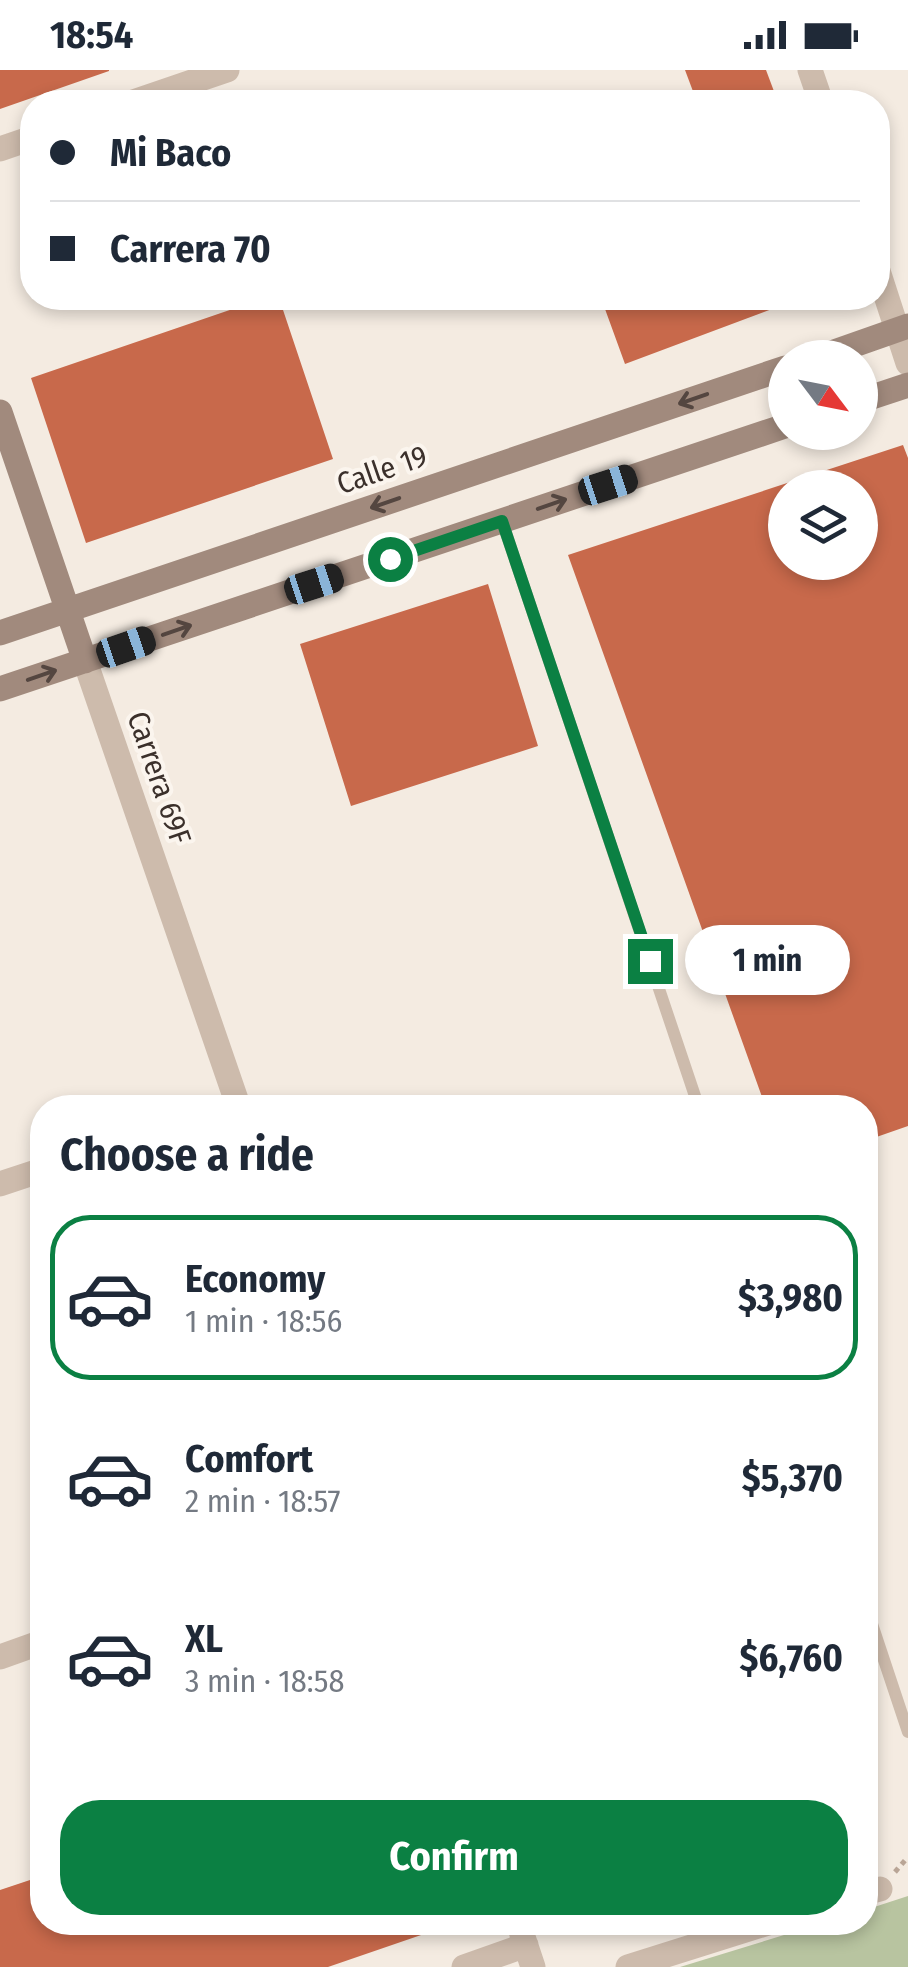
<!DOCTYPE html>
<meta charset="utf-8">
<style>
:root{--surface:#fff;--page:#f2f2f3;--text:#1f2937;--muted:#747a83;--line:#e0e1e3;--accent:#0b8043}
body{margin:0;font-family:"Fira Sans Condensed",sans-serif;background:var(--page);color:var(--text);height:100vh;display:flex;flex-direction:column;font-size:38px;white-space:nowrap}
*{box-sizing:border-box;margin:0}
p{font-size:32px;color:var(--muted)}
.icon{flex:none;width:55px;height:55px;fill:none;stroke:currentColor;stroke-width:2;stroke-linecap:round;stroke-linejoin:round}
.map{position:relative;flex:1;overflow:hidden}
.side{position:absolute;left:30px;top:1025px;width:848px;height:840px;display:flex;flex-direction:column;background:var(--surface);border-radius:40px;box-shadow:0 5px 15px #0003}
.side>*{flex:none}
.top-card{position:absolute;left:20px;top:20px;width:870px;height:220px;border-radius:40px;box-shadow:0 5px 15px #0003;display:grid;align-content:center;height:220px;padding:0 30px;background:var(--surface)}
.needle{width:65px;rotate:122deg}
.fabs{position:absolute;left:768px;top:270px;display:grid;gap:20px}
.fabs a{display:grid;place-items:center;width:110px;height:110px;border-radius:50%;background:var(--surface);box-shadow:0 5px 15px #0003;font-size:50px}
.end{position:absolute;width:45px;height:45px;margin:-22px;border:12px solid #0b8043;background:#fff;box-shadow:0 0 0 5px #fff}
.from{border-radius:50%}
.bubble{position:absolute;height:70px;border-radius:35px;background:var(--surface);box-shadow:0 5px 15px #0003;font-size:32px;font-weight:700;line-height:70px;text-align:center}
.car{position:absolute;width:30px;height:60px;margin:-30px -15px;border-radius:12px;box-shadow:0 0 8px 2px #0007;background:linear-gradient(#222 24%,#8ab4d8 0 40%,#222 0 76%,#8ab4d8 0 86%,#222 0)}
.top-card b{display:flex;align-items:center;gap:35px;height:95px;font-size:38px}
.top-card b+b{border-top:2px solid var(--line)}
.top-card i{width:25px;height:25px;background:var(--text)}
ul{padding:0;list-style:none}
li{display:flex;align-items:center;gap:30px;height:165px;margin:0 20px 15px;padding:0 10px;border:5px solid transparent;border-radius:40px}
li div{flex:1}
li b{display:block;font-size:38px}
li em{font-style:normal;font-weight:700}
li.active{border-color:var(--accent)}
li>.icon{width:90px;height:90px;stroke-width:1.5}
h2{padding:0 30px;font-size:45px;line-height:120px}
.primary-button{display:flex;gap:20px;margin-top:auto;padding:20px 30px}
.primary-button a{flex:1;height:115px;border-radius:40px;background:var(--accent);color:#fff;font-size:40px;font-weight:700;line-height:115px;text-align:center}
.status{display:flex;justify-content:space-between;align-items:center;height:70px;padding:0 50px;background:var(--surface);direction:ltr}
.status svg{height:28px;fill:currentColor}
.map>svg:first-child{display:block}
.green{fill:#b8c4a0}
.building{fill:#c8694b;fill-rule:evenodd}
.lines{fill:none;stroke-linecap:round;stroke-linejoin:round}
.path{stroke:#b9a596;stroke-width:5;stroke-dasharray:5 5;stroke-linecap:butt}
.lane{stroke:#cdbbac;stroke-width:12}
.street{stroke:#cdbbac;stroke-width:25}
.secondary{stroke:#a18a7d;stroke-width:25}
.oneway{stroke:#544640}
.route{stroke:#0b8043;stroke-width:12}
.labels{text-anchor:middle;stroke-width:8;stroke-linejoin:round;paint-order:stroke}
.street-label{font-size:30px;fill:#3b302b;stroke:#fbf5ee}
</style>
<div class="status"><b>18:54</b><svg viewBox="0 0 49 12"><path d="M0 12V9h3v3zM5 12V6h3v6zM10 12V3h3v9zM15 12V0h3v12zM26 1h20v11H26zM47 4h2v5h-2z"/></svg></div>
<div class="map">
<svg width="908" height="1897" viewBox="0 0 908 1897">
<rect width="100%" height="100%" fill="#f4ebe1"/>
<path class="green" d="M908 1826V1897H680L823 1853 865 1852V1840Z"/>
<path class="building" d="M0 0H109V1L0 39Z
M685 0H766L778 32H697Z
M265 228H279L333 389 86 473 31 308Z
M601 228H801L625 294Z
M903 375 908 388V1056L865 1071V1038H766L568 485ZM785 418H860V492H785Z
M488 514 538 676 351 736 300 574Z
M42 1806V1852L456 1853 328 1897H0V1820Z"/>
<g class="lines">
<path class="path" d="M895 1802 908 1787"/>
<path class="lane" d="M502 451 699 1038
M865 1533 908 1662"/>
<path class="street" d="M810 0 821 32
M133 32 227 0
M0 79 32 68
M878 201 908 293
M85 591 239 1038
M0 1114 42 1100
M0 1587 42 1572
M865 1823 880 1819
M518 1852 533 1897
M464 1897 526 1875
M628 1897 771 1852"/>
<path class="secondary" d="M817 288 908 256
M860 331 908 315
M0 342 85 591
M0 563 785 298
M0 619 785 356"/>
</g>
<defs><path id="oneway-shaft" d="M-6 0H5M1.5-3L5.5 0L1.5 3" fill="none" stroke-width="1.6" stroke-linecap="round" stroke-linejoin="round" transform="scale(2.5)"/></defs>
<g class="oneway">
<use href="#oneway-shaft" transform="translate(693 329) rotate(161)"/>
<use href="#oneway-shaft" transform="translate(385 433) rotate(161)"/>
<use href="#oneway-shaft" transform="translate(552 434) rotate(-19)"/>
<use href="#oneway-shaft" transform="translate(177 560) rotate(-19)"/>
<use href="#oneway-shaft" transform="translate(42 605) rotate(-19)"/>
</g>
<g class="lines">
<path class="route" d="M390 489 502 451 650 891"/>
</g>
<g class="labels">
<g class="street-label">
<text transform="translate(382 400) rotate(-19)" y="10">Calle 19</text>
<text transform="translate(159 708) rotate(71)" y="10">Carrera 69F</text>
</g>
</g>
</svg>
<div class="fabs">
<a><svg class="needle" viewBox="-14 -14 28 28"><path d="M0-13l5 13h-10z" fill="#e53935"/><path d="M0 13l5-13h-10z" fill="#747a83"/></svg></a>
<a><svg class="icon" aria-label="layers" viewBox="0 0 24 24"><path d="M12 4l9 5-9 5-9-5zM3 14l9 5 9-5"/></svg></a>
</div>
<i class="end from" style="left:390px;top:489px"></i>
<i class="end" style="left:650px;top:891px"></i>
<div class="bubble" style="left:685px;top:855px;width:165px">1 min</div>
<i class="car" style="left:608px;top:415px;rotate:72deg"></i>
<i class="car" style="left:314px;top:514px;rotate:72deg"></i>
<i class="car" style="left:126px;top:577px;rotate:71deg"></i>
<div class="top-card">
<b><i class="from"></i>Mi Baco</b>
<b><i></i>Carrera 70</b>
</div>
<section class="side">
<h2>Choose a ride</h2>
<ul>
<li class="active"><svg class="icon" aria-label="car" viewBox="0 0 24 24"><path d="M5 17H2v-5l4-1 3-4h7l3 4 3 1v5h-3M9 17h6M6 11h13"/><circle cx="7" cy="17" r="2"/><circle cx="17" cy="17" r="2"/></svg><div><b>Economy</b><p>1 min · 18:56</p></div><em>$3,980</em></li>
<li><svg class="icon" aria-label="car" viewBox="0 0 24 24"><path d="M5 17H2v-5l4-1 3-4h7l3 4 3 1v5h-3M9 17h6M6 11h13"/><circle cx="7" cy="17" r="2"/><circle cx="17" cy="17" r="2"/></svg><div><b>Comfort</b><p>2 min · 18:57</p></div><em>$5,370</em></li>
<li><svg class="icon" aria-label="car" viewBox="0 0 24 24"><path d="M5 17H2v-5l4-1 3-4h7l3 4 3 1v5h-3M9 17h6M6 11h13"/><circle cx="7" cy="17" r="2"/><circle cx="17" cy="17" r="2"/></svg><div><b>XL</b><p>3 min · 18:58</p></div><em>$6,760</em></li>
</ul>
<div class="primary-button"><a>Confirm</a></div>
</section>
</div>
